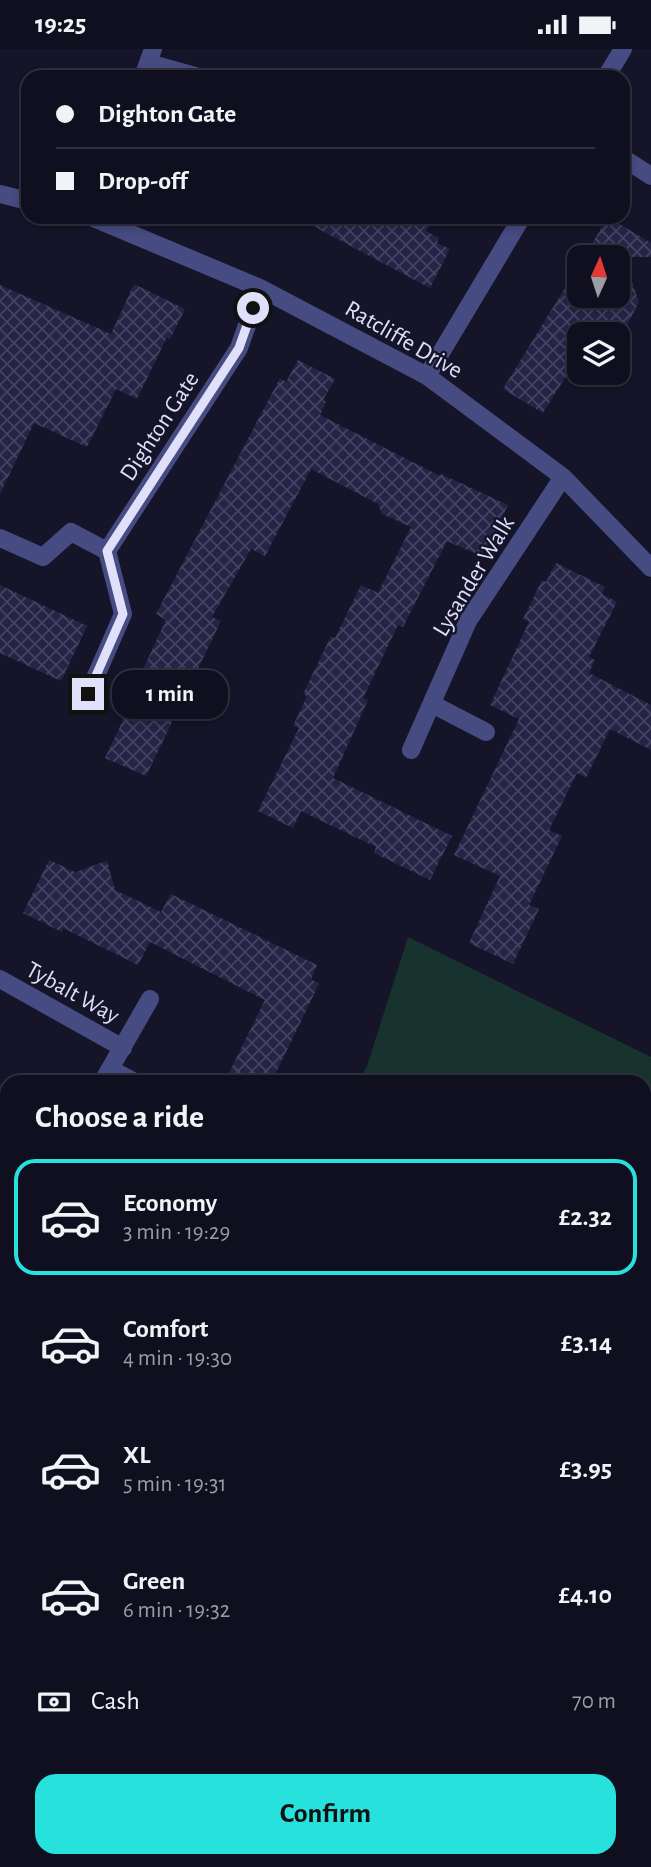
<!DOCTYPE html>
<meta charset="utf-8">
<style>
:root{--surface:#100f1f;--page:#1e1d2c;--text:#f1f3f6;--muted:#9c9ca4;--line:#302f3d;--accent:#26e1dc}
body{margin:0;font-family:"Alegreya Sans",sans-serif;background:var(--page);color:var(--text);height:100vh;display:flex;flex-direction:column;font-size:26px;white-space:nowrap}
*{box-sizing:border-box;margin:0}
p{font-size:23px;color:var(--muted)}
.icon{flex:none;width:38px;height:38px;fill:none;stroke:currentColor;stroke-width:2;stroke-linecap:round;stroke-linejoin:round}
.map{position:relative;flex:1;overflow:hidden}
.details{position:absolute;left:0px;top:1026px;width:651px;height:793px;display:flex;flex-direction:column;background:var(--surface);border-radius:21px 21px 0 0;box-shadow:0 4px 10px #0003,0 0 0 2px var(--line)}
.details>*{flex:none}
.guide{position:absolute;left:21px;top:21px;width:609px;height:154px;border-radius:21px;box-shadow:0 4px 10px #0003,0 0 0 2px var(--line);display:grid;align-content:center;height:154px;padding:0 35px;background:var(--surface)}
.needle{width:46px;rotate:3deg}
.fabs{position:absolute;left:567px;top:196px;display:grid;gap:14px}
.fabs a{display:grid;place-items:center;width:63px;height:63px;border-radius:14px;background:var(--surface);box-shadow:0 4px 10px #0003,0 0 0 2px var(--line);font-size:35px}
.end{position:absolute;width:32px;height:32px;margin:-16px;border:9px solid #e0e0fb;background:#111;box-shadow:0 0 0 4px #111}
.from{border-radius:50%}
.bubble{position:absolute;height:49px;border-radius:21px;background:var(--surface);box-shadow:0 4px 10px #0003,0 0 0 2px var(--line);font-size:23px;font-weight:700;line-height:49px;text-align:center}
.guide b{display:flex;align-items:center;gap:24px;height:66px;font-size:26px}
.guide b+b{border-top:2px solid var(--line)}
.guide i{width:18px;height:18px;background:var(--text)}
ul{padding:0;list-style:none}
li{display:flex;align-items:center;gap:21px;height:116px;margin:0 14px 10px;padding:0 21px;border:4px solid transparent;border-radius:21px}
li div{flex:1}
li b{display:block;font-size:26px}
li em{font-style:normal;font-weight:700}
li.current{border-color:var(--accent)}
li>.icon{width:63px;height:63px;stroke-width:1.5}
h2{padding:0 35px;font-size:32px;line-height:84px}
.pay{display:flex;align-items:center;gap:18px;height:77px;padding:0 35px;font-size:26px}
.pay p{margin-inline-start:auto}
.button{display:flex;gap:14px;margin-top:auto;padding:14px 35px}
.button a{flex:1;height:80px;border-radius:21px;background:var(--accent);color:#111;font-size:28px;font-weight:700;line-height:80px;text-align:center}
.status{display:flex;justify-content:space-between;align-items:center;height:49px;padding:0 35px;background:var(--surface);direction:ltr}
.status svg{height:19px;fill:currentColor}
.map>svg:first-child{display:block}
.park{fill:#18322e}
.building{fill:url(#building-cross-hatch)}
.lines{fill:none;stroke-linecap:round;stroke-linejoin:round}
.minor{stroke:#464b81;stroke-width:18}
.route{stroke:#e0e0fb;stroke-width:9}
.labels{text-anchor:middle;stroke-width:5;stroke-linejoin:round;paint-order:stroke}
.street-label{font-size:24px;fill:#e0e0fb;stroke:#151429}
</style>
<div class="status"><b>19:25</b><svg viewBox="0 0 49 12"><path d="M0 12V9h3v3zM5 12V6h3v6zM10 12V3h3v9zM15 12V0h3v12zM26 1h20v11H26zM47 4h2v5h-2z"/></svg></div>
<div class="map">
<svg width="651" height="1818" viewBox="0 0 651 1818">
<defs>
<pattern id="building-cross-hatch" width="8" height="8" patternUnits="userSpaceOnUse" patternTransform="scale(1.75)"><rect width="8" height="8" fill="#262347"/><path d="M0 0l8 8M0 8l8-8" fill="none" stroke="#454362"/></pattern>
</defs>
<rect width="100%" height="100%" fill="#151429"/>
<path class="park" d="M408 888 651 1008V1194L644 1204V1032H358L367 1017Z"/>
<path class="building" d="M296 168H434L426 182 439 189 437 194 450 200 430 239Z
M608 168 651 194V208H623L639 253 618 294V285H579V320L573 316 543 364 503 340 579 216V247H618V208H584Z
M134 235 185 260 170 290 167 288 137 350 116 340 87 398 34 374 0 445V236L111 285Z
M298 311 335 330 323 351 326 353 320 366 440 427 441 425 508 456 483 508 447 492 403 578 398 576 363 649 368 651 333 729 452 787 430 831 374 804 376 798 301 762 293 779 258 762 299 679 293 677 307 647 303 645 331 587 335 589 361 536 378 544 411 478 382 465 378 455 311 420 265 507 251 500 212 568 221 572 146 727 105 709 136 644 133 642 166 571 156 565 280 329 286 333Z
M556 514 605 538 602 545 617 553 589 608 595 611 589 624 651 656V701L610 680 586 729 577 724 549 781 562 787 529 856 539 860 513 915 469 894 500 827 454 806 519 670 490 656 529 573 523 570 542 531 546 533Z
M0 536 87 577 61 632 0 604Z
M49 811 75 823 107 812 115 841 161 863 171 845 317 916 311 930 319 935 272 1032H225L265 951 150 893 138 916 63 879 62 883 23 864Z"/>
<g class="lines">
<path class="minor" d="M148 14 195 27
M143 28 153 0
M606 28 623 0
M623 109 651 127
M0 145 28 152
M91 168 260 239 427 327 563 428 651 519
M427 327 522 168
M0 489 43 508 71 483 107 502 239 299 260 239
M88 645 123 565 107 502
M432 655 486 683
M411 701 468 572 563 428
M0 930 123 999
M110 1020 133 1032
M103 1032 150 950
M0 1210 7 1198
M644 1258 651 1250
M0 1408 7 1415
M644 1559 651 1564
M0 1629 7 1626
M495 1818 499 1811"/>
</g>
<g class="lines">
<path class="route" d="M88 645 123 565 107 502 239 299 253 259"/>
</g>
<g class="labels">
<g class="street-label">
<text transform="translate(404 290) rotate(30)" y="8">Ratcliffe Drive</text>
<text transform="translate(159 377) rotate(-57)" y="8">Dighton Gate</text>
<text transform="translate(473 527) rotate(-59)" y="8">Lysander Walk</text>
<text transform="translate(73 943) rotate(29)" y="8">Tybalt Way</text>
</g>
</g>
</svg>
<div class="fabs">
<a><svg class="needle" viewBox="-14 -14 28 28"><path d="M0-13l5 13h-10z" fill="#e53935"/><path d="M0 13l5-13h-10z" fill="#9c9ca4"/></svg></a>
<a><svg class="icon" aria-label="layers" viewBox="0 0 24 24"><path d="M12 4l9 5-9 5-9-5zM3 14l9 5 9-5"/></svg></a>
</div>
<i class="end from" style="left:253px;top:259px"></i>
<i class="end" style="left:88px;top:645px"></i>
<div class="bubble" style="left:112px;top:621px;width:116px">1 min</div>
<div class="guide">
<b><i class="from"></i>Dighton Gate</b>
<b><i></i>Drop-off</b>
</div>
<section class="details">
<h2>Choose a ride</h2>
<ul>
<li class="current"><svg class="icon" aria-label="car" viewBox="0 0 24 24"><path d="M5 17H2v-5l4-1 3-4h7l3 4 3 1v5h-3M9 17h6M6 11h13"/><circle cx="7" cy="17" r="2"/><circle cx="17" cy="17" r="2"/></svg><div><b>Economy</b><p>3 min · 19:29</p></div><em>£2.32</em></li>
<li><svg class="icon" aria-label="car" viewBox="0 0 24 24"><path d="M5 17H2v-5l4-1 3-4h7l3 4 3 1v5h-3M9 17h6M6 11h13"/><circle cx="7" cy="17" r="2"/><circle cx="17" cy="17" r="2"/></svg><div><b>Comfort</b><p>4 min · 19:30</p></div><em>£3.14</em></li>
<li><svg class="icon" aria-label="car" viewBox="0 0 24 24"><path d="M5 17H2v-5l4-1 3-4h7l3 4 3 1v5h-3M9 17h6M6 11h13"/><circle cx="7" cy="17" r="2"/><circle cx="17" cy="17" r="2"/></svg><div><b>XL</b><p>5 min · 19:31</p></div><em>£3.95</em></li>
<li><svg class="icon" aria-label="car" viewBox="0 0 24 24"><path d="M5 17H2v-5l4-1 3-4h7l3 4 3 1v5h-3M9 17h6M6 11h13"/><circle cx="7" cy="17" r="2"/><circle cx="17" cy="17" r="2"/></svg><div><b>Green</b><p>6 min · 19:32</p></div><em>£4.10</em></li>
</ul>
<div class="pay"><svg class="icon" aria-label="cash" viewBox="0 0 24 24"><path d="M3 7h18v10H3z"/><circle cx="12" cy="12" r="2"/></svg>Cash<p>70 m</p></div>
<div class="button"><a>Confirm</a></div>
</section>
</div>
